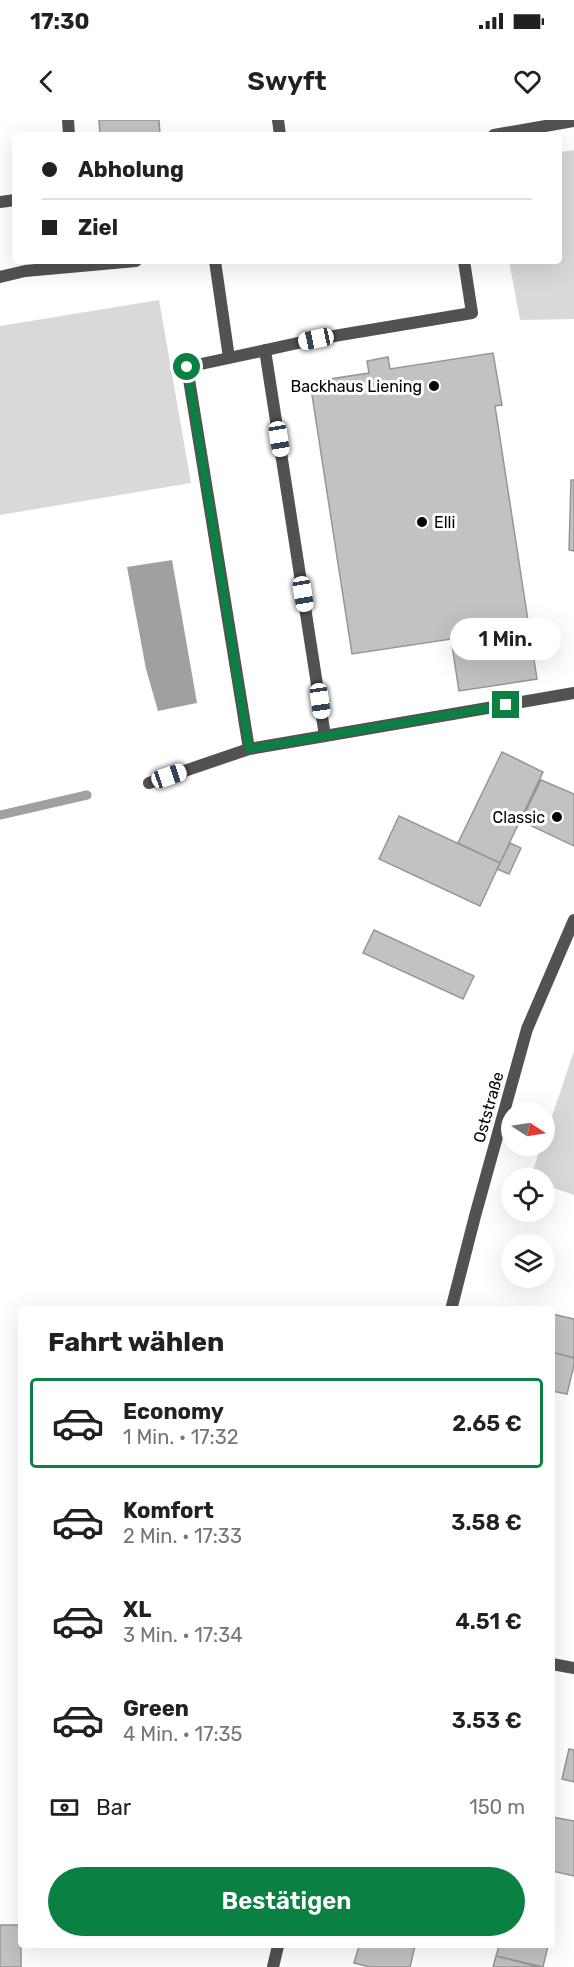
<!DOCTYPE html>
<html lang="de">
<meta charset="utf-8">
<style>
:root{--surface:#fff;--page:#f2f2f2;--text:#202124;--muted:#757577;--line:#e0e0e0;--accent:#0b8043}
body{margin:0;font-family:Rubik,sans-serif;background:var(--page);color:var(--text);height:100vh;display:flex;flex-direction:column;font-size:22px;white-space:nowrap}
*{box-sizing:border-box;margin:0}
p{font-size:20px;color:var(--muted)}
.icon{flex:none;width:33px;height:33px;fill:none;stroke:currentColor;stroke-width:2;stroke-linecap:round;stroke-linejoin:round}
.map{position:relative;flex:1;overflow:hidden}
.details{position:absolute;left:18px;top:1186px;width:537px;height:642px;display:flex;flex-direction:column;background:var(--surface);border-radius:6px;box-shadow:0 6px 24px #0002}
.details>*{flex:none}
.hud{position:absolute;left:12px;top:12px;width:550px;height:132px;border-radius:6px;box-shadow:0 6px 24px #0002;display:grid;align-content:center;height:132px;padding:0 30px;background:var(--surface)}
.needle{width:39px;rotate:102deg}
.buttons{position:absolute;left:501px;top:982px;display:grid;gap:12px}
.buttons a{display:grid;place-items:center;width:54px;height:54px;border-radius:50%;background:var(--surface);box-shadow:0 6px 24px #0002;font-size:30px}
.end{position:absolute;width:27px;height:27px;margin:-14px;border:8px solid #0b8043;background:#fff;box-shadow:0 0 0 3px #fff}
.from{border-radius:50%}
.bubble{position:absolute;height:42px;border-radius:21px;background:var(--surface);box-shadow:0 6px 24px #0002;font-size:20px;font-weight:600;line-height:42px;text-align:center}
.car{position:absolute;width:18px;height:36px;margin:-18px -9px;border-radius:8px;box-shadow:0 0 4px 2px #0007;background:linear-gradient(#fff 24%,#345 0 40%,#fff 0 76%,#345 0 86%,#fff 0)}
.hud b{display:flex;align-items:center;gap:21px;height:57px;font-size:22px}
.hud b+b{border-top:2px solid var(--line)}
.hud i{width:15px;height:15px;background:var(--text)}
ul{padding:0;list-style:none}
li{display:flex;align-items:center;gap:18px;height:90px;margin:0 12px 9px;padding:0 18px;border:3px solid transparent;border-radius:6px}
li div{flex:1}
li b{display:block;font-size:22px}
li em{font-style:normal;font-weight:600}
li.on{border-color:var(--accent)}
li>.icon{width:54px;height:54px;stroke-width:1.5}
h2{padding:0 30px;font-size:27px;line-height:72px}
.pay{display:flex;align-items:center;gap:15px;height:66px;padding:0 30px;font-size:22px}
.pay p{margin-inline-start:auto}
.action{display:flex;gap:12px;margin-top:auto;padding:12px 30px}
.action a{flex:1;height:69px;border-radius:36px;background:var(--accent);color:#fff;font-size:24px;font-weight:600;line-height:69px;text-align:center}
.status{display:flex;justify-content:space-between;align-items:center;height:42px;padding:0 30px;background:var(--surface);direction:ltr}
.status svg{height:16px;fill:currentColor}
header{display:flex;justify-content:space-between;align-items:center;height:78px;padding:0 30px;background:var(--surface);font-size:27px;font-weight:600}
.map>svg:first-child{display:block}
.green{fill:#d9d9d9}
.water{fill:#a0a0a0}
.lines{fill:none;stroke-linecap:round;stroke-linejoin:round}
.stream{stroke:#a0a0a0;stroke-width:9}
.building{fill:#c2c2c2;stroke:#969696;stroke-width:1.5}
.lane{stroke:#525252;stroke-width:12}
.street{stroke:#525252;stroke-width:12}
.route{stroke:#0b8043;stroke-width:8}
.poi-dot{fill:#000;stroke:#fff;stroke-width:2}
.labels{text-anchor:middle;stroke-width:6;stroke-linejoin:round;paint-order:stroke}
.poi-label{font-size:16px;fill:#000;stroke:#fff;text-anchor:end}
.street-label{font-size:16px;fill:#000;stroke:#fff}
</style>
<div class="status"><b>17:30</b><svg viewBox="0 0 49 12"><path d="M0 12V9h3v3zM5 12V6h3v6zM10 12V3h3v9zM15 12V0h3v12zM26 1h20v11H26zM47 4h2v5h-2z"/></svg></div>
<header><svg class="icon" aria-label="back" viewBox="0 0 24 24"><path d="M15 5l-7 7 7 7"/></svg>Swyft<svg class="icon" aria-label="heart" viewBox="0 0 24 24"><path d="M12 20l-8-8c-3-5 5-10 8-4 3-6 11-1 8 4z"/></svg></header>
<div class="map">
<svg width="574" height="1847" viewBox="0 0 574 1847">
<rect width="100%" height="100%" fill="#fff"/>
<path class="green" d="M574 30V199L520 200 509 141H560V32Z
M159 180 191 363 0 395V206Z
M574 931V1075L545 1065 544 1059H530L541 1026H544L545 1017Z"/>
<path class="water" d="M172 440 197 583 158 591 146 549 127 447Z"/>
<g class="lines">
<path class="stream" d="M0 695 87 675"/>
</g>
<path class="building" d="M99 0H159L160 15H100Z
M493 233 502 285 495 286 537 559 459 571 451 519 352 534 310 262 369 253 367 241 388 237 390 249Z
M571 360H574V431L569 430Z
M502 632 543 652 500 743 458 723Z
M541 660 574 674V726L521 701Z
M399 696 500 743 480 786 379 739Z
M510 723 521 728 509 754 497 749Z
M374 810 474 856 463 879 363 833Z
M552 1194 574 1199V1238L552 1232Z
M552 1232 574 1238V1245L567 1274 552 1271Z
M569 1629 574 1630V1662L562 1659Z
M552 1697 574 1701V1756L552 1751Z
M0 1805H21V1847H0Z
M359 1826H415L410 1847H370L354 1843Z
M499 1826H548L543 1847 496 1836Z
M496 1836 539 1847H493Z"/>
<g class="lines">
<path class="lane" d="M278 0 280 15
M215 141 229 238 316 219 472 193 464 141
M0 157 25 151 136 141
M265 230 325 616 574 573
M249 629 325 616
M149 663 249 629 187 247 229 238"/>
<path class="street" d="M68 0 69 15
M494 15 574 1
M0 82 15 80
M451 1190 475 1096 527 909 574 800
M552 1544 574 1548
M273 1847 278 1826"/>
</g>
<g class="lines">
<path class="route" d="M187 247 249 629 506 585"/>
</g>
<g class="poi-dot">
<circle cx="434" cy="266" r="6"/>
<circle cx="422" cy="402" r="6"/>
<circle cx="557" cy="697" r="6"/>
</g>
<g class="labels">
<g class="poi-label">
<text x="422" y="272">Backhaus Liening</text>
<text x="434" y="408" text-anchor="start">Elli</text>
<text x="545" y="703">Classic</text>
</g>
<g class="street-label">
<text transform="translate(488 987) rotate(-74)" y="6">Oststraße</text>
</g>
</g>
</svg>
<div class="buttons">
<a><svg class="needle" viewBox="-14 -14 28 28"><path d="M0-13l5 13h-10z" fill="#e53935"/><path d="M0 13l5-13h-10z" fill="#757577"/></svg></a>
<a><svg class="icon" aria-label="locate" viewBox="0 0 24 24"><circle cx="12" cy="12" r="6"/><path d="M12 2v4M12 18v4M2 12h4M18 12h4"/></svg></a>
<a><svg class="icon" aria-label="layers" viewBox="0 0 24 24"><path d="M12 4l9 5-9 5-9-5zM3 14l9 5 9-5"/></svg></a>
</div>
<i class="end from" style="left:187px;top:247px"></i>
<i class="end" style="left:506px;top:585px"></i>
<div class="bubble" style="left:450px;top:498px;width:111px">1 Min.</div>
<i class="car" style="left:316px;top:219px;rotate:258deg"></i>
<i class="car" style="left:279px;top:319px;rotate:171deg"></i>
<i class="car" style="left:303px;top:474px;rotate:171deg"></i>
<i class="car" style="left:320px;top:581px;rotate:172deg"></i>
<i class="car" style="left:169px;top:656px;rotate:71deg"></i>
<div class="hud">
<b><i class="from"></i>Abholung</b>
<b><i></i>Ziel</b>
</div>
<section class="details">
<h2>Fahrt wählen</h2>
<ul>
<li class="on"><svg class="icon" aria-label="car" viewBox="0 0 24 24"><path d="M5 17H2v-5l4-1 3-4h7l3 4 3 1v5h-3M9 17h6M6 11h13"/><circle cx="7" cy="17" r="2"/><circle cx="17" cy="17" r="2"/></svg><div><b>Economy</b><p>1 Min. · 17:32</p></div><em>2.65 €</em></li>
<li><svg class="icon" aria-label="car" viewBox="0 0 24 24"><path d="M5 17H2v-5l4-1 3-4h7l3 4 3 1v5h-3M9 17h6M6 11h13"/><circle cx="7" cy="17" r="2"/><circle cx="17" cy="17" r="2"/></svg><div><b>Komfort</b><p>2 Min. · 17:33</p></div><em>3.58 €</em></li>
<li><svg class="icon" aria-label="car" viewBox="0 0 24 24"><path d="M5 17H2v-5l4-1 3-4h7l3 4 3 1v5h-3M9 17h6M6 11h13"/><circle cx="7" cy="17" r="2"/><circle cx="17" cy="17" r="2"/></svg><div><b>XL</b><p>3 Min. · 17:34</p></div><em>4.51 €</em></li>
<li><svg class="icon" aria-label="car" viewBox="0 0 24 24"><path d="M5 17H2v-5l4-1 3-4h7l3 4 3 1v5h-3M9 17h6M6 11h13"/><circle cx="7" cy="17" r="2"/><circle cx="17" cy="17" r="2"/></svg><div><b>Green</b><p>4 Min. · 17:35</p></div><em>3.53 €</em></li>
</ul>
<div class="pay"><svg class="icon" aria-label="cash" viewBox="0 0 24 24"><path d="M3 7h18v10H3z"/><circle cx="12" cy="12" r="2"/></svg>Bar<p>150 m</p></div>
<div class="action"><a>Bestätigen</a></div>
</section>
</div>
